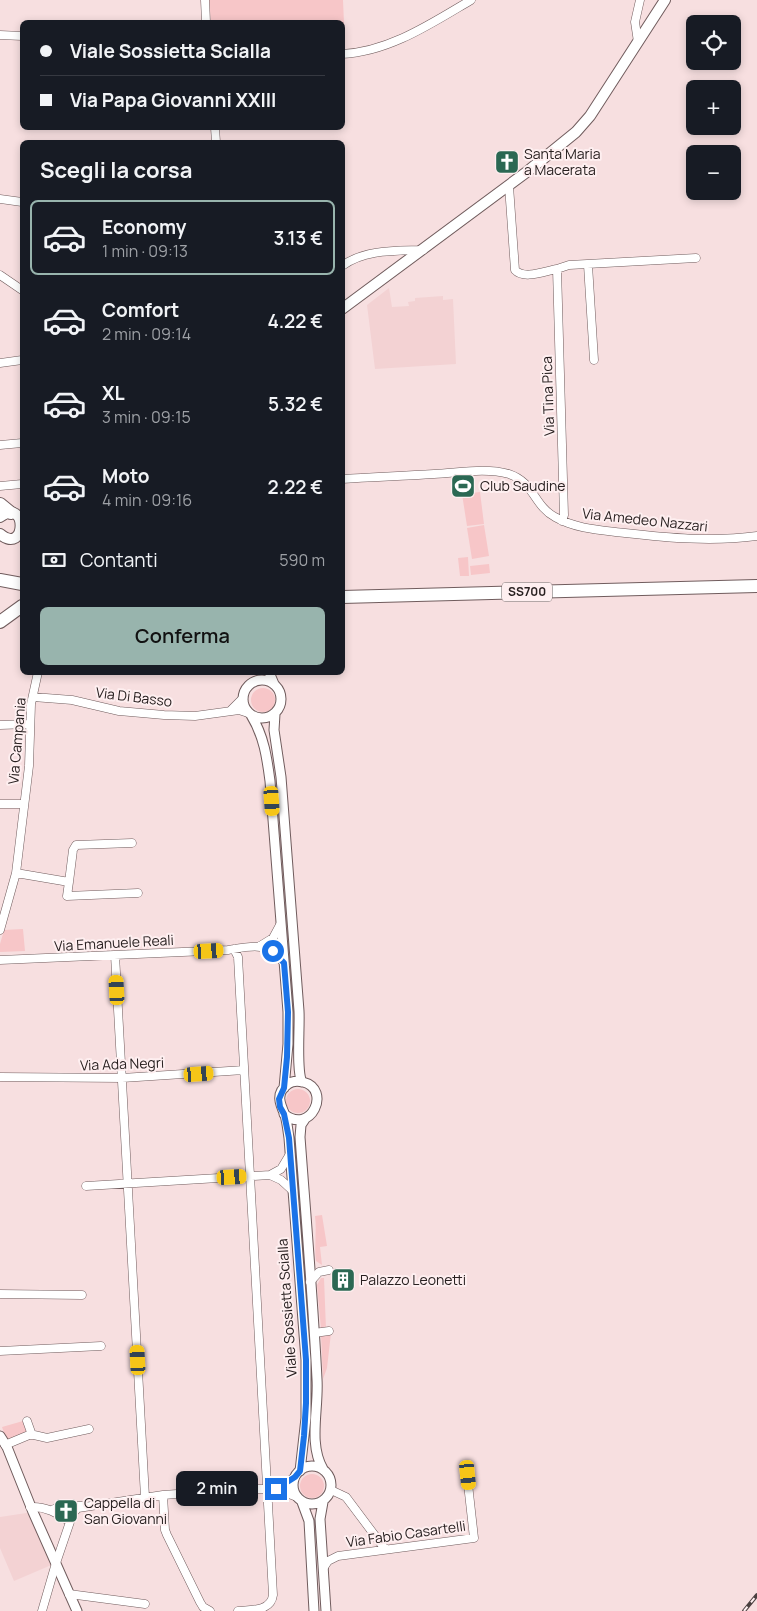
<!DOCTYPE html>
<html lang="it">
<meta charset="utf-8">
<style>
:root{--surface:#171b24;--page:#242831;--text:#f1f3f6;--muted:#9ea1a6;--line:#363941;--accent:#98b4ad}
body{margin:0;font-family:Manrope,sans-serif;background:var(--page);color:var(--text);height:100vh;display:flex;flex-direction:column;font-size:19px;white-space:nowrap}
*{box-sizing:border-box;margin:0}
p{font-size:16px;color:var(--muted)}
.icon{flex:none;width:28px;height:28px;fill:none;stroke:currentColor;stroke-width:2;stroke-linecap:round;stroke-linejoin:round}
.map{position:relative;flex:1;overflow:hidden}
.panel{position:absolute;left:20px;top:140px;width:325px;height:535px;display:flex;flex-direction:column;background:var(--surface);border-radius:8px;box-shadow:0 2px 8px #0003}
.panel>*{flex:none}
.hud{position:absolute;left:20px;top:20px;width:325px;height:110px;border-radius:8px;box-shadow:0 2px 8px #0003;display:grid;align-content:center;height:110px;padding:0 20px;background:var(--surface)}
.fabs{position:absolute;left:686px;top:15px;display:grid;gap:10px}
.fabs a{display:grid;place-items:center;width:55px;height:55px;border-radius:8px;background:var(--surface);box-shadow:0 2px 8px #0003;font-size:25px}
.end{position:absolute;width:22px;height:22px;margin:-11px;border:6px solid #1a73e8;background:#fff;box-shadow:0 0 0 2px #fff}
.from{border-radius:50%}
.bubble{position:absolute;height:35px;border-radius:8px;background:var(--surface);box-shadow:0 2px 8px #0003;font-size:16px;font-weight:600;line-height:35px;text-align:center}
.car{position:absolute;width:15px;height:30px;margin:-15px -8px;border-radius:6px;box-shadow:0 0 4px 1px #0007;background:linear-gradient(#f5c518 24%,#345 0 40%,#f5c518 0 76%,#345 0 86%,#f5c518 0)}
.hud b{display:flex;align-items:center;gap:18px;height:48px;font-size:19px}
.hud b+b{border-top:1px solid var(--line)}
.hud i{width:12px;height:12px;background:var(--text)}
ul{padding:0;list-style:none}
li{display:flex;align-items:center;gap:15px;height:75px;margin:0 10px 8px;padding:0 10px;border:2px solid transparent;border-radius:8px}
li div{flex:1}
li b{display:block;font-size:19px}
li em{font-style:normal;font-weight:600}
li.current{border-color:var(--accent)}
li>.icon{width:45px;height:45px;stroke-width:1.5}
h2{padding:0 20px;font-size:22px;line-height:60px}
.pay{display:flex;align-items:center;gap:12px;height:55px;padding:0 20px;font-size:19px}
.pay p{margin-inline-start:auto}
.primary-button{display:flex;gap:10px;margin-top:auto;padding:10px 20px}
.primary-button a{flex:1;height:58px;border-radius:8px;background:var(--accent);color:#111;font-size:20px;font-weight:600;line-height:58px;text-align:center}
.map>svg:first-child{display:block}
.built{fill:#f3d2d3}
.green{fill:#f7c6c8}
.lines{fill:none;stroke-linecap:round;stroke-linejoin:round}
.minor-casing{stroke:#705c5d;stroke-width:9}
.tertiary-casing{stroke:#705c5d;stroke-width:11}
.secondary-casing{stroke:#705c5d;stroke-width:12}
.trunk-casing{stroke:#705c5d;stroke-width:14}
.minor{stroke:#fff;stroke-width:8}
.tertiary{stroke:#fff;stroke-width:9}
.secondary{stroke:#fff;stroke-width:10}
.trunk{stroke:#fff;stroke-width:12}
.rail-casing{stroke:#4b4040;stroke-width:4}
.rail{stroke:#feeff0;stroke-width:2;stroke-dasharray:5.5;stroke-linecap:butt}
.route{stroke:#1a73e8;stroke-width:6}
.labels{text-anchor:middle;stroke-width:4;stroke-linejoin:round;paint-order:stroke}
.shield{fill:#feeff0;stroke:#685e5e;stroke-width:1}
.shield-label{font-size:12px;font-weight:bold;fill:#282020}
.poi-label{font-size:14px;fill:#282020;stroke:#feeff0;text-anchor:start}
.street-label{font-size:14px;fill:#282020;stroke:#feeff0}
</style>
<div class="map">
<svg width="757" height="1611" viewBox="0 0 757 1611">
<rect width="100%" height="100%" fill="#f7dfe0"/>
<path class="built" d="M389 288 392 307 409 306 408 302 415 301V298L443 296V300L453 299 456 364 375 369 367 305Z
M33 1512 56 1563 14 1581 0 1548V1517Z"/>
<path class="green" d="M209 0H343L345 47H343L342 22H211Z
M480 492 484 524 467 526 462 494Z
M484 525 489 556 472 559 467 528Z
M468 557 469 576H460L458 558Z
M489 564 490 573 471 575 470 566Z
M251 700a12 12 0 1 1 24 0a12 12 0 1 1-24 0Z
M23 929 25 951 0 952V944L4 930Z
M286 1101a12 12 0 1 1 24 0a12 12 0 1 1-24 0Z
M322 1215 327 1246 320 1247 322 1265 316 1261C314 1246 317 1231 315 1216Z
M321 1278H324L326 1329H321L317 1285Z
M331 1333 327 1368 323 1379 321 1335Z
M23 1421 27 1433 8 1439 6 1438 2 1427Z
M300 1486a12 12 0 1 1 24 0a12 12 0 1 1-24 0Z"/>
<g class="lines">
<defs>
<path id="minor" d="M205 0 206 22
M0 35 22 36
M638 42 635 22 640 0
M342 54C389 52 432 23 471 0
M215 128 216 142
M509 186 515 270C524 280 545 271 557 269L564 515 562 521
M0 199 22 202
M588 265 594 360
M342 266C365 249 396 251 423 250
M557 269 569 265 696 258
M0 275 22 290
M0 363 22 360
M0 445 22 443
M342 479C373 477 403 476 434 474 458 473 485 467 509 474 534 482 534 506 555 517 576 529 601 530 625 533 669 538 712 542 757 536
M0 486 22 484
M33 697 72 700 119 711 164 715 195 716 239 710 248 713
M231 710 243 698
M0 725 29 724
M0 804H24
M16 873 69 882 73 850 76 845 132 843
M69 882 67 896 138 893
M0 930 16 873 29 766 31 704 38 672
M260 946 273 938 280 925
M234 949 238 957 273 1595C271 1611 252 1610 238 1611
M115 955 145 1497
M0 960 228 950C251 946 268 941 284 963
M0 1077 122 1078 244 1070
M270 1175 281 1169 290 1154
M86 1186 270 1175 281 1180 293 1191
M310 1282 319 1272 329 1270
M0 1294 82 1295
M314 1333 329 1331
M0 1351 101 1346
M27 1421 32 1435
M5 1445 29 1435H34L47 1438 89 1429
M276 1489 295 1477
M331 1490 346 1497 385 1549
M163 1495 165 1530 167 1535 200 1602 203 1607 210 1611
M30 1507C46 1506 57 1513 70 1522
M52 1510 63 1505 83 1506
M324 1567 328 1561 338 1556 474 1538 467 1475
M69 1594 145 1604
M42 1611 56 1563 73 1513 78 1508 163 1495 247 1489H276L297 1497"/>
<path id="tertiary" d="M269 672 274 684
M243 699a19 19 0 1 1 38 0a19 19 0 1 1-38 0Z
M275 714 274 730 281 777 299 1011C300 1027 296 1071 302 1082
M251 715C264 736 267 758 270 781L288 1012V1044L284 1088
M284 1114C311 1136 332 1089 303 1082 298 1081 292 1081 288 1084 275 1093 280 1104 285 1115 287 1122 288 1131 289 1138L306 1360V1418L300 1471
M305 1119 301 1125 300 1137C306 1218 313 1299 317 1379 319 1408 308 1444 323 1469
M0 1436 7 1447 33 1512 77 1611
M293 1485a19 19 0 1 1 38 0a19 19 0 1 1-38 0Z
M302 1502 309 1521 314 1611
M323 1502 320 1519 326 1611"/>
<path id="secondary" d="M342 309 528 171 576 132 590 116 665 0
M0 517C28 496 27 556 0 534"/>
<path id="trunk" d="M0 504 11 513
M0 580 22 584
M342 597 757 586
M0 622 22 606"/>
</defs>
<use href="#minor" class="minor-casing"/>
<use href="#tertiary" class="tertiary-casing"/>
<use href="#secondary" class="secondary-casing"/>
<use href="#trunk" class="trunk-casing"/>
<use href="#minor" class="minor"/>
<use href="#tertiary" class="tertiary"/>
<use href="#secondary" class="secondary"/>
<use href="#trunk" class="trunk"/>
<defs>
<path id="rail" d="M744 1611 757 1595"/>
</defs>
<use href="#rail" class="rail-casing"/>
<use href="#rail" class="rail"/>
</g>
<g class="lines">
<path class="route" d="M273 951 284 963 288 1012 287 1057 284 1088 279 1099 280 1107 284 1114 289 1138 306 1360V1403L304 1436 300 1471 295 1477 276 1489"/>
</g>
<defs>
<symbol id="church-square" viewBox="-11 -11 22 22"><rect x="-9" y="-9" width="18" height="18" rx="4" fill="#2b6853" stroke="#feeff0"/><path d="M-1.2-6h2.4v3.5h3.3v2.4h-3.3V6h-2.4V-.1h-3.3v-2.4h3.3Z" fill="#fff"/></symbol>
<symbol id="stadium-square" viewBox="-11 -11 22 22"><rect x="-9" y="-9" width="18" height="18" rx="4" fill="#2b6853" stroke="#feeff0"/><path d="M0-5a6.5 5 0 1 0 0 10a6.5 5 0 1 0 0-10ZM-3.5-1.8h7v3.6h-7Z" fill="#fff"/></symbol>
<symbol id="building-square" viewBox="-11 -11 22 22"><rect x="-9" y="-9" width="18" height="18" rx="4" fill="#2b6853" stroke="#feeff0"/><path d="M-4-6H4V6H1V3H-1V6H-4ZM-2.5-4.3h1.7v1.8h-1.7ZM.8-4.3h1.7v1.8H.8ZM-2.5-1h1.7V.8h-1.7ZM.8-1h1.7V.8H.8Z" fill="#fff"/></symbol>
</defs>
<g fill-rule="evenodd">
<use href="#church-square" x="493" y="148" width="28" height="28"/>
<use href="#stadium-square" x="449" y="472" width="28" height="28"/>
<use href="#building-square" x="329" y="1266" width="28" height="28"/>
<use href="#church-square" x="52" y="1497" width="28" height="28"/>
</g>
<g class="labels">
<rect class="shield" x="502" y="582.5" width="50" height="19" rx="4"/>
<g class="shield-label">
<text x="527" y="596">SS700</text>
</g>
<g class="poi-label">
<text x="524" y="159">Santa Maria<tspan x="524" dy="16">a Macerata</tspan></text>
<text x="480" y="491">Club Saudine</text>
<text x="360" y="1285">Palazzo Leonetti</text>
<text x="84" y="1508">Cappella di<tspan x="84" dy="16">San Giovanni</tspan></text>
</g>
<g class="street-label">
<text transform="translate(548 396) rotate(-92)" y="5">Via Tina Pica</text>
<text transform="translate(645 520) rotate(6)" y="5">Via Amedeo Nazzari</text>
<text transform="translate(134 697) rotate(7)" y="5">Via Di Basso</text>
<text transform="translate(17 741) rotate(-85)" y="5">Via Campania</text>
<text transform="translate(114 943) rotate(-3)" y="5">Via Emanuele Reali</text>
<text transform="translate(122 1064) rotate(-2)" y="5">Via Ada Negri</text>
<text transform="translate(287 1308) rotate(-94)" y="5">Viale Sossietta Scialla</text>
<text transform="translate(406 1534) rotate(-8)" y="5">Via Fabio Casartelli</text>
</g>
</g>
</svg>
<div class="fabs">
<a><svg class="icon" aria-label="locate" viewBox="0 0 24 24"><circle cx="12" cy="12" r="6"/><path d="M12 2v4M12 18v4M2 12h4M18 12h4"/></svg></a>
<a>+</a>
<a>−</a>
</div>
<i class="end from" style="left:273px;top:951px"></i>
<i class="end" style="left:276px;top:1489px"></i>
<div class="bubble" style="left:176px;top:1471px;width:82px">2 min</div>
<i class="car" style="left:272px;top:801px;rotate:176deg"></i>
<i class="car" style="left:209px;top:951px;rotate:87deg"></i>
<i class="car" style="left:117px;top:990px;rotate:357deg"></i>
<i class="car" style="left:199px;top:1074px;rotate:86deg"></i>
<i class="car" style="left:232px;top:1177px;rotate:87deg"></i>
<i class="car" style="left:138px;top:1360px;rotate:357deg"></i>
<i class="car" style="left:468px;top:1475px;rotate:174deg"></i>
<div class="hud">
<b><i class="from"></i>Viale Sossietta Scialla</b>
<b><i></i>Via Papa Giovanni XXIII</b>
</div>
<section class="panel">
<h2>Scegli la corsa</h2>
<ul>
<li class="current"><svg class="icon" aria-label="car" viewBox="0 0 24 24"><path d="M5 17H2v-5l4-1 3-4h7l3 4 3 1v5h-3M9 17h6M6 11h13"/><circle cx="7" cy="17" r="2"/><circle cx="17" cy="17" r="2"/></svg><div><b>Economy</b><p>1 min · 09:13</p></div><em>3.13 €</em></li>
<li><svg class="icon" aria-label="car" viewBox="0 0 24 24"><path d="M5 17H2v-5l4-1 3-4h7l3 4 3 1v5h-3M9 17h6M6 11h13"/><circle cx="7" cy="17" r="2"/><circle cx="17" cy="17" r="2"/></svg><div><b>Comfort</b><p>2 min · 09:14</p></div><em>4.22 €</em></li>
<li><svg class="icon" aria-label="car" viewBox="0 0 24 24"><path d="M5 17H2v-5l4-1 3-4h7l3 4 3 1v5h-3M9 17h6M6 11h13"/><circle cx="7" cy="17" r="2"/><circle cx="17" cy="17" r="2"/></svg><div><b>XL</b><p>3 min · 09:15</p></div><em>5.32 €</em></li>
<li><svg class="icon" aria-label="car" viewBox="0 0 24 24"><path d="M5 17H2v-5l4-1 3-4h7l3 4 3 1v5h-3M9 17h6M6 11h13"/><circle cx="7" cy="17" r="2"/><circle cx="17" cy="17" r="2"/></svg><div><b>Moto</b><p>4 min · 09:16</p></div><em>2.22 €</em></li>
</ul>
<div class="pay"><svg class="icon" aria-label="cash" viewBox="0 0 24 24"><path d="M3 7h18v10H3z"/><circle cx="12" cy="12" r="2"/></svg>Contanti<p>590 m</p></div>
<div class="primary-button"><a>Conferma</a></div>
</section>
</div>
